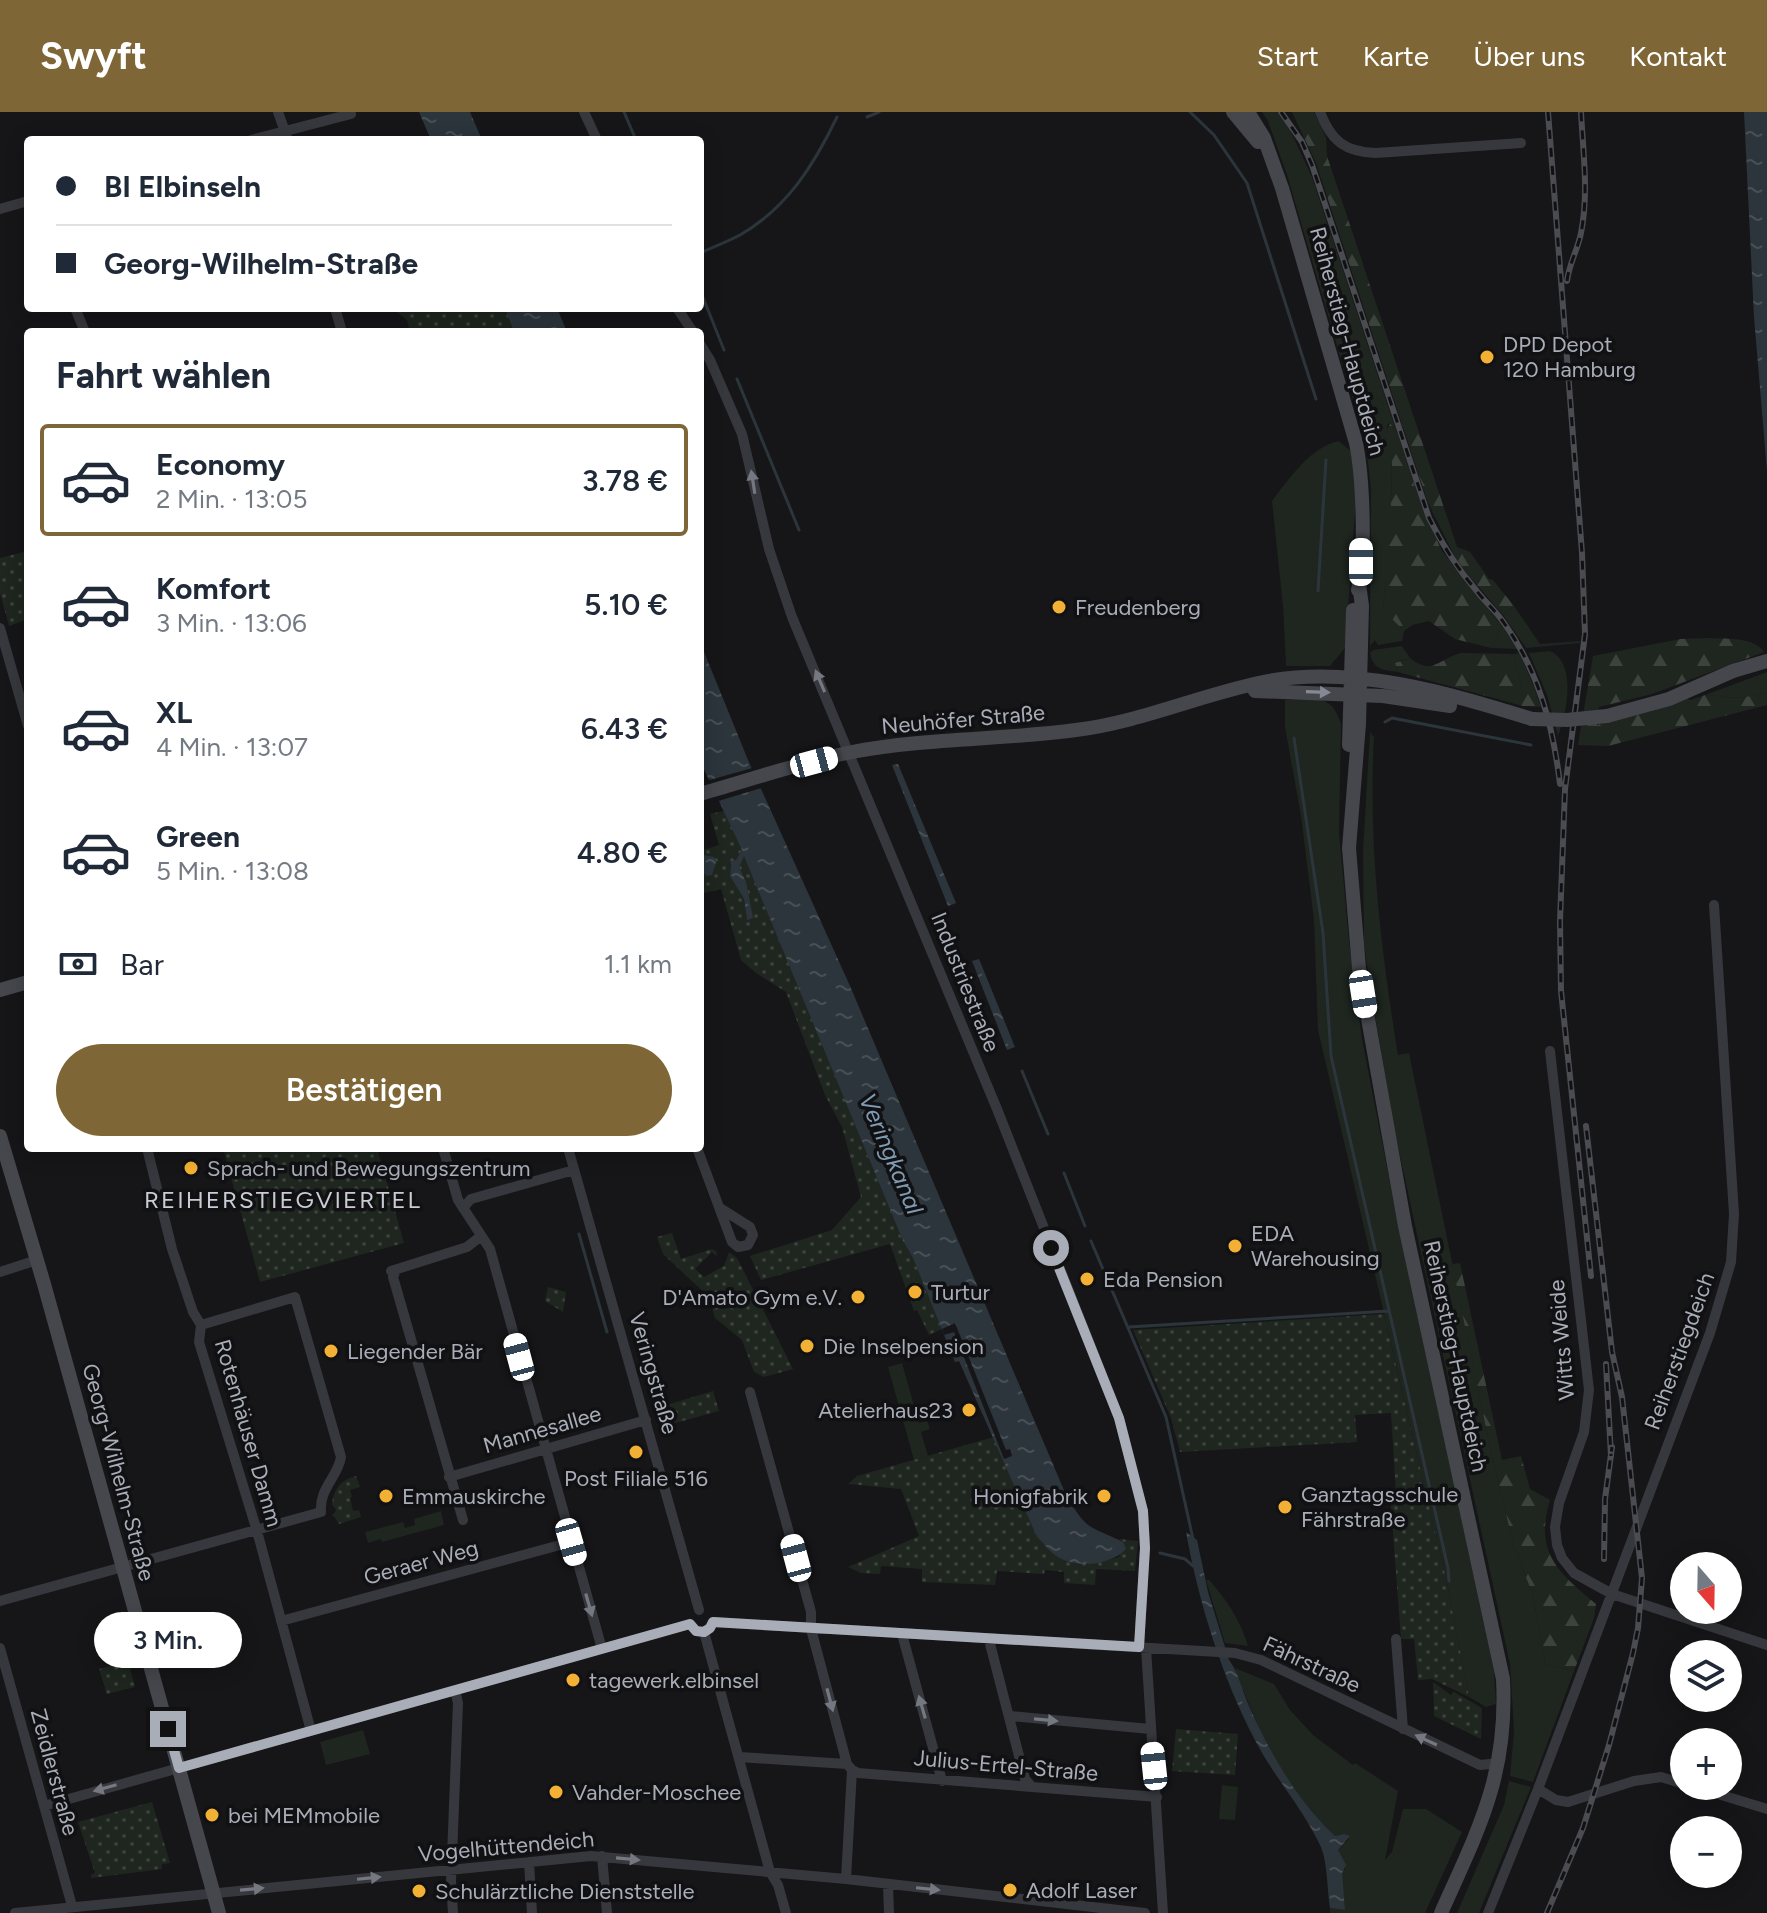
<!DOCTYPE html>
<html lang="de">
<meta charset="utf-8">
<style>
:root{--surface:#fff;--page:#f2f2f3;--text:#1f2937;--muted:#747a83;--line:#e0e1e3;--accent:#7e6636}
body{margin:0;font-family:Figtree,sans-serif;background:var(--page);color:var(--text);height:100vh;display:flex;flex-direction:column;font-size:30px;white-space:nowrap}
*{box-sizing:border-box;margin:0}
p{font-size:26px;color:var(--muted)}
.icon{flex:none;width:44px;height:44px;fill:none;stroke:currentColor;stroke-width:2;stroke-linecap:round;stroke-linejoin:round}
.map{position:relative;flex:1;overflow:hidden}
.panel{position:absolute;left:24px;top:216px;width:680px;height:824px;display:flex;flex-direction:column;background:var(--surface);border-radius:8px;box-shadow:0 4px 20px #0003}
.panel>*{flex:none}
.hud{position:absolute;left:24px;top:24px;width:680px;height:176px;border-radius:8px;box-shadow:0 4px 20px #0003;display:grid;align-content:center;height:176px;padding:0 32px;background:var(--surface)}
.needle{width:52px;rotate:160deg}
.controls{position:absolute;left:1670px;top:1440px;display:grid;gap:16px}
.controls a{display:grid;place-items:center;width:72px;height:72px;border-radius:50%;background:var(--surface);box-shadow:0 4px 20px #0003;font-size:40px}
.end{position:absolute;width:36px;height:36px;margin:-18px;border:10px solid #a8adb8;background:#111;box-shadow:0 0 0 4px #111}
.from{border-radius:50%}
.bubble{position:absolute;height:56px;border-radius:28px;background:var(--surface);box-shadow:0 4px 20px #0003;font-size:26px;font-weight:600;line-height:56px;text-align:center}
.car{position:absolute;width:24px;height:48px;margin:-24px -12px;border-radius:10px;box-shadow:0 0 6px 2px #0007;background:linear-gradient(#fff 24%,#345 0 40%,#fff 0 76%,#345 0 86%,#fff 0)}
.hud b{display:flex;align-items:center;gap:28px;height:76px;font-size:30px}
.hud b+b{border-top:2px solid var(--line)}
.hud i{width:20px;height:20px;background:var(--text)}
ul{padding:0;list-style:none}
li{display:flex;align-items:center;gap:24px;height:112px;margin:0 16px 12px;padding:0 16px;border:4px solid transparent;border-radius:8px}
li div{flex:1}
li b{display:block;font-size:30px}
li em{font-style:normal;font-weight:600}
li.active{border-color:var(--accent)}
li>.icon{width:72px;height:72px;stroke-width:1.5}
h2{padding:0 32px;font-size:36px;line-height:96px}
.pay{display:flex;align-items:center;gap:20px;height:88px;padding:0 32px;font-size:30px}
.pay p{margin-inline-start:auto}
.primary-button{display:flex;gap:16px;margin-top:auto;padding:16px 32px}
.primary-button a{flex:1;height:92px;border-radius:48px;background:var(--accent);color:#fff;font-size:32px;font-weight:600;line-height:92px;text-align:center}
header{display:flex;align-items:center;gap:48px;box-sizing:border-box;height:112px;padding:0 40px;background:var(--accent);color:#fff}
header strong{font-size:38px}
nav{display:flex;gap:44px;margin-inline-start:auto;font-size:28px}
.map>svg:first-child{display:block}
.grass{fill:#1e261f}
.forest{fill:url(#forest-firs)}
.park{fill:url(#park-dots)}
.water{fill:url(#water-ripples)}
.pier{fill:#161618}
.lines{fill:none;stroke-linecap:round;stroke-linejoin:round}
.stream{stroke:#2c353c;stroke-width:3}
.street{stroke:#37383d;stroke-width:10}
.secondary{stroke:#45474d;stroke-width:14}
.rail-casing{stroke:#4a4c52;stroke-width:6}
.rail{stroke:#111113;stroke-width:3;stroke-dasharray:9;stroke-linecap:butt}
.secondary-bridge{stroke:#45474d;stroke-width:14}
.oneway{fill:#757881}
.oneway2{fill:#858993}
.route{stroke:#a8adb8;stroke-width:10}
.poi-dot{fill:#f2b134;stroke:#111113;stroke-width:3}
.labels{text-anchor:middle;stroke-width:7;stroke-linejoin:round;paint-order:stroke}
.street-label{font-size:22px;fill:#a8adb8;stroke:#111113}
.poi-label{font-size:22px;fill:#a8adb8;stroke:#111113;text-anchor:start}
.water-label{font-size:24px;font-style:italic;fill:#7f9bb3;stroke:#111113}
.neighbourhood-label{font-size:24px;letter-spacing:2px;fill:#c9ccd4;stroke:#111113}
</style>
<header>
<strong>Swyft</strong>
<nav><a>Start</a><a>Karte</a><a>Über uns</a><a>Kontakt</a></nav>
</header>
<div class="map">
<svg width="1767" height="1801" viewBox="0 0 1767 1801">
<defs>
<pattern id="forest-firs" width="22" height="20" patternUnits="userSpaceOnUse" patternTransform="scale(2)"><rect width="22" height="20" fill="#1e261f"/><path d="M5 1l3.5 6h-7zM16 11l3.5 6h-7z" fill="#3c433d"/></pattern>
<pattern id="park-dots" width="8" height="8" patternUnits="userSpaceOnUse" patternTransform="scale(2)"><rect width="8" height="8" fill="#1e261f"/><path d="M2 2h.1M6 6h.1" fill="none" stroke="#3c433d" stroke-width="1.8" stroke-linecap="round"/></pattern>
<pattern id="water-ripples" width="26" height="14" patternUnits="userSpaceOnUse" patternTransform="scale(2)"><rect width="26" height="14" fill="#2c353c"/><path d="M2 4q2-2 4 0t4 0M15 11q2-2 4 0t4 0" fill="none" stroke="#485056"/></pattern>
</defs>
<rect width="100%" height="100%" fill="#161618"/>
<path class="grass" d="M1262 0H1277L1290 18 1312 65 1397 321 1390 311 1387 313 1392 348 1391 410 1383 498 1404 519 1402 529 1378 533 1375 528 1370 534 1371 377 1366 333 1288 66 1268 9Z
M1339 329 1352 340 1356 387 1345 536 1330 554H1286L1283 494 1272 389C1289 367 1310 335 1339 329Z
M1514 494 1540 532 1580 529V531L1526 536 1503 503Z
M1502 514 1518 537 1491 536Z
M1402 534 1410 546 1399 549 1396 555 1398 560C1384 558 1373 558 1370 541L1373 538Z
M1550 539C1577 551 1567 601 1558 624L1547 583 1529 541Z
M1520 541 1534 575H1522L1513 542Z
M1767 560V581L1739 586 1705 583Z
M1285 588C1314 588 1331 580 1341 612L1339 720 1349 829 1362 927 1395 1097 1494 1558 1496 1592 1486 1595 1469 1585 1447 1471 1318 918 1314 808 1301 704 1285 615Z
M1370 620 1374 625C1368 731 1381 838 1398 943L1409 941 1491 1340 1514 1435 1533 1483 1545 1552 1574 1559 1533 1670 1510 1664 1514 1619 1510 1552 1394 1016 1368 861 1364 831 1363 739Z
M902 1251 919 1311 927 1309 930 1317 921 1320 928 1344 914 1348 888 1255Z
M441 1399 444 1413 382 1430 381 1427 368 1431 365 1420 403 1410 405 1416 415 1413 414 1407Z
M1206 1468H1209C1227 1488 1240 1508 1248 1534L1225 1531Z
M1235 1556 1274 1572 1290 1598 1313 1623 1353 1653 1355 1651 1398 1679 1385 1748 1392 1740 1403 1697H1426L1462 1720 1425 1801H1330V1796L1345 1798 1341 1761 1345 1757 1338 1738 1349 1727 1344 1722 1335 1724C1286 1680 1257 1617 1235 1556Z
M363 1618 370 1642 326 1653 320 1630Z
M1509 1669 1531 1675 1479 1801H1457L1504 1693Z
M1222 1673 1238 1675 1235 1708 1219 1707Z"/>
<path class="forest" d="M1292 0H1314L1326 26 1327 44 1457 435 1470 440 1489 467 1493 468 1514 494 1503 503 1469 464 1455 445 1428 391 1316 51Z
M1390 311 1397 321 1424 401 1442 439 1502 514 1491 536 1455 527 1429 509 1412 513 1404 519 1383 498C1387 450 1392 402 1392 353 1392 339 1383 323 1390 311Z
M1711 526C1728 527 1754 525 1764 540L1652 582 1599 595 1597 613 1652 599 1685 586 1691 588 1705 583 1739 586 1767 581V593L1608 634 1578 633 1593 544 1681 527Z
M1461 541 1513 542 1522 575H1534L1541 595 1523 594 1398 560 1395 551 1410 546C1433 564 1438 547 1461 541Z
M1460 1151 1502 1348 1521 1344 1530 1377 1550 1388C1534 1441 1558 1460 1596 1492L1594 1506 1574 1559 1545 1552 1533 1483 1514 1435 1491 1340 1452 1152Z"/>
<path class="park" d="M392 196H505L514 220H410L407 208Z
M28 430V507L9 514 0 481V446L24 440Z
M724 699 742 738 736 748 730 753V764L744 787 747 808C750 789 748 772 739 755L744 743 903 1129 913 1146 942 1217 929 1223 917 1198 914 1199 890 1132 761 1168 750 1144 832 1118 861 1085 842 1015 825 983 786 880 756 861 741 848 721 777 700 782V739L719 733 710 702Z
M223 1036H377L404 1131 260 1170Z
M672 1121 681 1147 712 1137 717 1140 716 1144 712 1140 695 1157 704 1165 724 1154 729 1140 737 1146 793 1257 764 1265 754 1260 742 1228 715 1206 709 1185 663 1142 657 1125Z
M548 1175 566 1180 563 1200 545 1189Z
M1384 1202 1447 1471 1469 1585 1432 1567 1418 1568 1414 1527H1401L1390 1381H1396L1391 1301 1355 1303 1357 1330 1180 1340 1171 1306 1133 1218Z
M713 1279 719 1299 668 1313 663 1294Z
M994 1325 1037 1425 1097 1451 1119 1445 1123 1430 1119 1427 1138 1429 1135 1459 1096 1457 1095 1473 1064 1471V1460L1045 1458 1044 1462 997 1459 995 1473 922 1470V1457L881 1454 880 1462 861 1461 848 1455 919 1424 901 1377 848 1372 857 1364Z
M356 1364 360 1375 350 1378 352 1385 350 1386 353 1399 359 1398 361 1405 339 1412 333 1403 336 1398 332 1392C334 1376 341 1368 356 1364Z
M128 1549 135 1575 107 1582 99 1557Z
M1433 1570 1451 1583 1454 1580 1482 1596 1481 1627 1434 1604Z
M1176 1617 1238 1622 1235 1663 1172 1659Z
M152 1690 170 1751 162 1752V1757L91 1766V1763L95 1761 78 1710Z"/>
<path class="water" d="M419 0H470L482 28H431Z
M1744 0H1767V359L1754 205Z
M505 196H557L567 220H514Z
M700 530 748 648 850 874 1066 1383C1087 1419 1088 1413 1123 1430L1126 1437C1110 1454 1074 1457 1055 1443 1048 1438 1043 1430 1037 1425L959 1249 955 1250 913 1146 903 1129 744 744 739 755 746 770 753 806 747 808 744 787 730 764 731 749 736 748 742 738 700 649Z
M898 652 956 791 948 794 892 653Z
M703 743 714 745 716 750 712 763 706 764 700 756V745Z
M979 847 1015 935 1007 938 972 849Z
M1186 1420 1197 1428 1208 1480 1229 1548C1239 1561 1242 1578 1249 1594 1270 1641 1297 1689 1335 1724L1344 1722 1350 1724 1338 1738 1346 1753 1342 1761 1345 1798 1330 1796C1327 1778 1328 1753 1321 1735 1304 1698 1275 1666 1256 1630 1222 1565 1199 1492 1186 1420Z"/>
<path class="pier" d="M756 655 765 675 715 690 706 669Z
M955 1211 1006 1338 1010 1337 1012 1344 1004 1347 954 1220 944 1223 942 1217Z"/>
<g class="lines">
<path class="stream" d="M624 0 636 28
M1190 0 1214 23 1247 71 1316 287
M867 5 879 0
M700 141C713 135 727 130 740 123 787 96 814 53 837 5
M700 178 724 238
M737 267 799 418
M1318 479 1326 348
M1385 610 1392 606 1531 633
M1294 626 1323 821 1331 944 1448 1456 1449 1469
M1022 959 1048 1022
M1064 1061 1085 1114
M579 1122 607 1220
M1091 1129 1166 1305 1193 1427
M1129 1215 1389 1199
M1160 1441 1185 1447 1193 1454"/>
<path class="street" d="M278 0 288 28
M584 0 597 28
M1320 0C1331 29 1345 40 1376 41L1521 31
M251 28 351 2
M0 97 28 89
M75 196 85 220
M335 196 342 220
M677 196 693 220
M700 232 710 248 742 322 769 437 792 505 997 997 1119 1306 1143 1399 1145 1436 1139 1535
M0 516 28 614
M1550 939 1589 1278 1584 1320 1559 1391 1555 1415 1557 1433 1562 1446 1574 1461 1612 1482 1767 1533
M147 1036 172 1137 193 1200 201 1213 199 1230 257 1419 311 1619
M443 1036 458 1088 490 1137 602 1537
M568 1036 699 1498
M697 1036 732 1130 738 1135 748 1133 753 1123 750 1115 720 1096
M463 1096 471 1087 574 1058
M396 1158 393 1165 463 1408
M391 1159 467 1135 481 1124
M0 1160 37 1148
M750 1280 811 1500V1517L847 1652 852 1658 846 1767
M449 1365 646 1308
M0 1489 321 1400C319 1376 338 1365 341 1345L295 1185 201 1213
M281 1509 571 1430
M713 1510 1235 1541 1261 1548 1480 1653 1499 1651
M704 1520 770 1760 778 1773 786 1801
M902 1522 942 1669
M1396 1527 1403 1617
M989 1528 1025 1667 1031 1674
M0 1536 72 1794
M1146 1536 1163 1801
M1010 1604 1150 1617
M739 1645 847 1652
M852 1658 858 1661 1157 1685
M1692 1674 1767 1697
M1538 1677 1556 1688 1568 1690 1634 1669 1661 1665 1684 1672
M44 1694 690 1512
M602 1744 607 1801
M529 1750 532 1801
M888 1773 889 1801
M15 1801 591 1744 846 1767 1145 1801
M453 1801 451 1770 458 1591 455 1578
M1488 1801 1538 1677 1710 1221 1731 1150 1734 1102 1714 793"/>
<path class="secondary" d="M1233 0 1258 30
M1248 0 1264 26 1282 76 1356 331C1363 366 1366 444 1358 478
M1359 472 1362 494 1359 612 1349 736 1359 856 1405 1114 1503 1567C1508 1663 1479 1716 1441 1801
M1255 579 1383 584 1450 594
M1607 604 1669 587 1733 559 1767 549
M1349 633 1353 498
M700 682C750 668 801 650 852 640 925 626 1002 628 1076 618 1140 610 1200 583 1263 570 1351 552 1448 581 1532 607
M0 878 28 870
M0 1024 44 1172 219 1801"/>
<defs>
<path id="rail" d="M1281 0 1302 30 1312 53 1429 406C1442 432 1457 456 1476 478 1485 490 1496 499 1504 511 1539 560 1553 614 1560 672
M1548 0 1582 441 1585 522 1565 677 1560 809 1561 879 1591 1164
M1567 169C1569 152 1578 137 1581 121 1589 81 1583 40 1581 0
M1606 1252 1611 1344
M1604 1447 1605 1387 1612 1335
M1547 1801 1583 1716 1609 1633 1633 1541 1638 1516 1642 1466 1622 1285 1612 1240 1586 1014"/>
</defs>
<use href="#rail" class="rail-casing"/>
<use href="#rail" class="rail"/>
<path class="secondary-bridge" d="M1532 607 1567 608 1607 604"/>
</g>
<defs><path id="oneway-solid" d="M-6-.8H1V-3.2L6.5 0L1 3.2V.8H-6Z" transform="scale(2)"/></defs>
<g class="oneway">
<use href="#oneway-solid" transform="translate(753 370) rotate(-99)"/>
<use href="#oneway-solid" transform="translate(820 569) rotate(-113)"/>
<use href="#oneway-solid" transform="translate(589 1493) rotate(74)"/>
<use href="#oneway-solid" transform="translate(830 1588) rotate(75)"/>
<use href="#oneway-solid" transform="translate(922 1595) rotate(-106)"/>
<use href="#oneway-solid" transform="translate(1046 1608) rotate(5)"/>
<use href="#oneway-solid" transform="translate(1426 1628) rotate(-155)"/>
<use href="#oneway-solid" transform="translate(105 1676) rotate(164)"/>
<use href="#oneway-solid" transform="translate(628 1747) rotate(5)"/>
<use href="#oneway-solid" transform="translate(369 1766) rotate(-6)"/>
<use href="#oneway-solid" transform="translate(252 1777) rotate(-5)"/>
<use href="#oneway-solid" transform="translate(928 1777) rotate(6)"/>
</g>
<use class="oneway2" href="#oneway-solid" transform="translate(1318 580) rotate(2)"/>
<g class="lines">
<path class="route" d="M168 1617 179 1656 690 1512 696 1519 704 1520 710 1516 713 1510 1139 1535 1145 1436 1143 1399 1119 1306 1051 1136"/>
</g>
<g class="poi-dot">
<circle cx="1487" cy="245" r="8"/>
<circle cx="1059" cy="495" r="8"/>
<circle cx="191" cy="1056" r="8"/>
<circle cx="1235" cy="1134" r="8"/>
<circle cx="1087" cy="1167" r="8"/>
<circle cx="915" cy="1180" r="8"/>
<circle cx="858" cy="1185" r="8"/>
<circle cx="807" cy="1234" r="8"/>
<circle cx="331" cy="1239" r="8"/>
<circle cx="969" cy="1298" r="8"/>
<circle cx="636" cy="1340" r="8"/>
<circle cx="386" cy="1384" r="8"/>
<circle cx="1104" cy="1384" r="8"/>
<circle cx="1285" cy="1395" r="8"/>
<circle cx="573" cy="1568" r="8"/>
<circle cx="556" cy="1680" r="8"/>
<circle cx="212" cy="1703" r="8"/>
<circle cx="1010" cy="1778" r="8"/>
<circle cx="419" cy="1779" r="8"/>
</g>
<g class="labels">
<g class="street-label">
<text transform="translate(1348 229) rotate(75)" y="8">Reiherstieg-Hauptdeich</text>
<text transform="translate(963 607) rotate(-5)" y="8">Neuhöfer Straße</text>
<text transform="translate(966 870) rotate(68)" y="8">Industriestraße</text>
<text transform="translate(1561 1228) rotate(-95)" y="8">Witts Weide</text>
<text transform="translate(1679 1239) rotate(-70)" y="8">Reiherstiegdeich</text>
<text transform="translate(1456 1244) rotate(78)" y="8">Reiherstieg-Hauptdeich</text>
<text transform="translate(654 1261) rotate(74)" y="8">Veringstraße</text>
<text transform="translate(542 1317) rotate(-16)" y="8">Mannesallee</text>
<text transform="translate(249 1321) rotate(74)" y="8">Rotenhäuser Damm</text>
<text transform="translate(119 1360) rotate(75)" y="8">Georg-Wilhelm-Straße</text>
<text transform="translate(421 1450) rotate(-15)" y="8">Geraer Weg</text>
<text transform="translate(1312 1552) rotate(25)" y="8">Fährstraße</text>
<text transform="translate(1006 1653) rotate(5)" y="8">Julius-Ertel-Straße</text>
<text transform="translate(55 1660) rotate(75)" y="8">Zeidlerstraße</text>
<text transform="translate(506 1734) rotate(-5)" y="8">Vogelhüttendeich</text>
</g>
<g class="poi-label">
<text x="1503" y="240">DPD Depot<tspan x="1503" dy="25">120 Hamburg</tspan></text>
<text x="1075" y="503">Freudenberg</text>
<text x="207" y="1064">Sprach- und Bewegungszentrum</text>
<text x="1251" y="1129">EDA<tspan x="1251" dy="25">Warehousing</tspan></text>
<text x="1103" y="1175">Eda Pension</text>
<text x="931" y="1188">Turtur</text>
<text x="842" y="1193" text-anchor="end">D'Amato Gym e.V.</text>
<text x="823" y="1242">Die Inselpension</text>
<text x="347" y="1247">Liegender Bär</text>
<text x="953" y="1306" text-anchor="end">Atelierhaus23</text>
<text x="636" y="1374" text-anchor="middle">Post Filiale 516</text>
<text x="1301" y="1390">Ganztagsschule<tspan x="1301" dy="25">Fährstraße</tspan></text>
<text x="402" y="1392">Emmauskirche</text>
<text x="1088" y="1392" text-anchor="end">Honigfabrik</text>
<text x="589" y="1576">tagewerk.elbinsel</text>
<text x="572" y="1688">Vahder-Moschee</text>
<text x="228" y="1711">bei MEMmobile</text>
<text x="1026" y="1786">Adolf Laser</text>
<text x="435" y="1787">Schulärztliche Dienststelle</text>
</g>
<g class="water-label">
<text transform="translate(891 1042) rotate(67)" y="8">Veringkanal</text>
</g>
<g class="neighbourhood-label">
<text x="283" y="1096">REIHERSTIEGVIERTEL</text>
</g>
</g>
</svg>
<div class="controls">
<a><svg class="needle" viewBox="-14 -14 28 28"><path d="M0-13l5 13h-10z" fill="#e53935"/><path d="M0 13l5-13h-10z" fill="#747a83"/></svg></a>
<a><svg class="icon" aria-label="layers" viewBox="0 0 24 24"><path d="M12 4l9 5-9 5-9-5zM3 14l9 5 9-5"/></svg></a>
<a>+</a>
<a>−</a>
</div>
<i class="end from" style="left:1051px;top:1136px"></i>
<i class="end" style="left:168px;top:1617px"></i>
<div class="bubble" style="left:94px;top:1500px;width:148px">3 Min.</div>
<i class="car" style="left:1361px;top:450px;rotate:0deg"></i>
<i class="car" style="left:814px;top:650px;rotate:75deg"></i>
<i class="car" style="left:1363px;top:882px;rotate:171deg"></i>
<i class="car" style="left:519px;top:1245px;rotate:345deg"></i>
<i class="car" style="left:571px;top:1430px;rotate:164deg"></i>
<i class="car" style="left:796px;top:1446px;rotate:345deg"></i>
<i class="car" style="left:1154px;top:1654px;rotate:354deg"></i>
<div class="hud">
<b><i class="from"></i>BI Elbinseln</b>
<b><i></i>Georg-Wilhelm-Straße</b>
</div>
<section class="panel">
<h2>Fahrt wählen</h2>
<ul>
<li class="active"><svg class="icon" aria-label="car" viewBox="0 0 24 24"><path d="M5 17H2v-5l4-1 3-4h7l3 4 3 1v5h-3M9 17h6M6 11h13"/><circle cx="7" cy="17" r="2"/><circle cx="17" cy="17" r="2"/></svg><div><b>Economy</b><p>2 Min. · 13:05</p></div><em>3.78 €</em></li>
<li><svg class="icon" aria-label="car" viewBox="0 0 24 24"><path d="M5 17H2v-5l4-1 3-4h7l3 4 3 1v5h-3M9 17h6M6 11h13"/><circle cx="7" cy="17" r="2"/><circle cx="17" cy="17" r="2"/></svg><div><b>Komfort</b><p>3 Min. · 13:06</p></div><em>5.10 €</em></li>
<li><svg class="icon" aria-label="car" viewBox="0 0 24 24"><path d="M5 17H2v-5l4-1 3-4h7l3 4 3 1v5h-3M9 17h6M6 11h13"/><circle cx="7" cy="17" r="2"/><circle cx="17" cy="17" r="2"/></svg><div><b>XL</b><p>4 Min. · 13:07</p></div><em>6.43 €</em></li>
<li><svg class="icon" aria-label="car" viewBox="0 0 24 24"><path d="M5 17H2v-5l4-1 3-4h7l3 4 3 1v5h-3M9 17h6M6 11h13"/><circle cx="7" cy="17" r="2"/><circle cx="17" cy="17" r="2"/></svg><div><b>Green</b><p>5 Min. · 13:08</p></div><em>4.80 €</em></li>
</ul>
<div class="pay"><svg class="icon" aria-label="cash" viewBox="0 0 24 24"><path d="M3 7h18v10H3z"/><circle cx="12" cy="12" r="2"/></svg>Bar<p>1.1 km</p></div>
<div class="primary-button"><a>Bestätigen</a></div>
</section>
</div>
